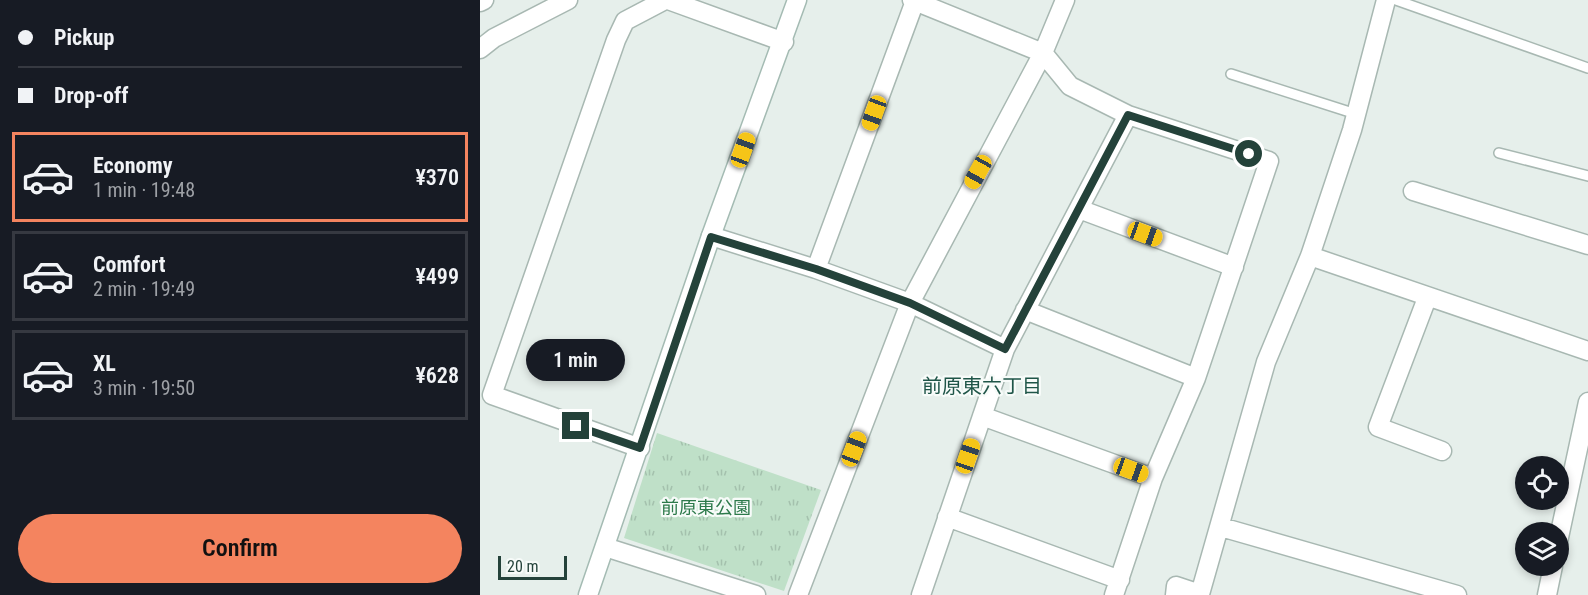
<!DOCTYPE html>
<meta charset="utf-8">
<style>
:root{--surface:#171b24;--page:#242831;--text:#f1f3f6;--muted:#9ea1a6;--line:#363941;--accent:#f4845f}
body{margin:0;font-family:"Roboto Condensed","Noto Sans JP",sans-serif;background:var(--page);color:var(--text);height:100vh;display:flex;flex-direction:column;font-size:22px;white-space:nowrap}
*{box-sizing:border-box;margin:0}
p{font-size:20px;color:var(--muted)}
.icon{flex:none;width:33px;height:33px;fill:none;stroke:currentColor;stroke-width:2;stroke-linecap:round;stroke-linejoin:round}
.map{position:relative;flex:1;overflow:hidden}
.side{display:flex;flex-direction:column;background:var(--surface);width:480px}
.side>*{flex:none}
.guide{display:grid;align-content:center;height:132px;padding:0 18px;background:var(--surface)}
.fabs{position:absolute;left:1035px;top:456px;display:grid;gap:12px}
.fabs a{display:grid;place-items:center;width:54px;height:54px;border-radius:50%;background:var(--surface);box-shadow:0 3px 9px #0003;font-size:30px}
.scale{position:absolute;left:18px;bottom:15px;width:69px;box-sizing:border-box;padding-left:6px;border:3px solid #24423a;border-top:0;font-size:16px;line-height:21px;white-space:nowrap;color:#24423a;-webkit-text-stroke:4px #f7fbf9;paint-order:stroke}
.end{position:absolute;width:27px;height:27px;margin:-14px;border:8px solid #24423a;background:#fff;box-shadow:0 0 0 3px #fff}
.from{border-radius:50%}
.bubble{position:absolute;height:42px;border-radius:21px;background:var(--surface);box-shadow:0 3px 9px #0003;font-size:20px;font-weight:600;line-height:42px;text-align:center}
.car{position:absolute;width:18px;height:36px;margin:-18px -9px;border-radius:8px;box-shadow:0 0 4px 2px #0007;background:linear-gradient(#f5c518 24%,#345 0 40%,#f5c518 0 76%,#345 0 86%,#f5c518 0)}
.guide b{display:flex;align-items:center;gap:21px;height:57px;font-size:22px}
.guide b+b{border-top:2px solid var(--line)}
.guide i{width:15px;height:15px;background:var(--text)}
ul{padding:0;list-style:none}
li{display:flex;align-items:center;gap:18px;height:90px;margin:0 12px 9px;padding:0 6px;border:3px solid var(--line);border-radius:0px}
li div{flex:1}
li b{display:block;font-size:22px}
li em{font-style:normal;font-weight:600}
li.on{border-color:var(--accent)}
li>.icon{width:54px;height:54px;stroke-width:1.5}
.primary-button{display:flex;gap:12px;margin-top:auto;padding:12px 18px}
.primary-button a{flex:1;height:69px;border-radius:36px;background:var(--accent);color:#111;font-size:24px;font-weight:600;line-height:69px;text-align:center}
main{display:flex;flex:1;min-height:0}
.map>svg:first-child{display:block}
.park{fill:url(#park-tufts)}
.lines{fill:none;stroke-linecap:round;stroke-linejoin:round}
.lane-casing{stroke:#a8b8b2;stroke-width:12}
.street-casing{stroke:#a8b8b2;stroke-width:21}
.secondary-casing{stroke:#a4bbb3;stroke-width:21}
.lane{stroke:#fff;stroke-width:9}
.street{stroke:#fff;stroke-width:18}
.secondary{stroke:#fff;stroke-width:18}
.route{stroke:#24423a;stroke-width:8}
.labels{text-anchor:middle;stroke-width:4.5;stroke-linejoin:round;paint-order:stroke}
.park-label{font-size:18px;fill:#2d7a4b;stroke:#f7fbf9}
.neighbourhood-label{font-size:20px;fill:#1f5548;stroke:#f7fbf9}
</style>
<main>
<section class="side">
<div class="guide">
<b><i class="from"></i>Pickup</b>
<b><i></i>Drop-off</b>
</div>
<ul>
<li class="on"><svg class="icon" aria-label="car" viewBox="0 0 24 24"><path d="M5 17H2v-5l4-1 3-4h7l3 4 3 1v5h-3M9 17h6M6 11h13"/><circle cx="7" cy="17" r="2"/><circle cx="17" cy="17" r="2"/></svg><div><b>Economy</b><p>1 min · 19:48</p></div><em>¥370</em></li>
<li><svg class="icon" aria-label="car" viewBox="0 0 24 24"><path d="M5 17H2v-5l4-1 3-4h7l3 4 3 1v5h-3M9 17h6M6 11h13"/><circle cx="7" cy="17" r="2"/><circle cx="17" cy="17" r="2"/></svg><div><b>Comfort</b><p>2 min · 19:49</p></div><em>¥499</em></li>
<li><svg class="icon" aria-label="car" viewBox="0 0 24 24"><path d="M5 17H2v-5l4-1 3-4h7l3 4 3 1v5h-3M9 17h6M6 11h13"/><circle cx="7" cy="17" r="2"/><circle cx="17" cy="17" r="2"/></svg><div><b>XL</b><p>3 min · 19:50</p></div><em>¥628</em></li>
</ul>
<div class="primary-button"><a>Confirm</a></div>
</section>
<div class="map">
<svg width="1108" height="595" viewBox="0 0 1108 595">
<defs>
<pattern id="park-tufts" width="24" height="20" patternUnits="userSpaceOnUse" patternTransform="scale(1.5)"><rect width="24" height="20" fill="#bfe0c8"/><path d="M3 7l-1-3M5 7V3M7 7l1-3M15 17l-1-3M17 17v-4M19 17l1-3" fill="none" stroke="#a4c1ad"/></pattern>
</defs>
<rect width="100%" height="100%" fill="#e6efeb"/>
<path class="park" d="M177 433 341 490 304 591 144 538Z"/>
<g class="lines">
<defs>
<path id="lane" d="M916 0 1108 68
M751 74 876 114
M1019 153 1108 176"/>
<path id="street" d="M188 0 304 42
M432 0 563 53 590 86 648 115 789 161 716 378 673 478 634 595
M0 2 4 0
M0 49 14 38 88 0
M933 191 1108 245
M599 209 754 267
M231 236 336 269 430 303 525 349
M830 256 1108 351
M336 269 435 1
M947 298 898 427 962 451
M545 310 716 378
M502 416 673 478
M160 448 12 395 136 40 145 21 185 0
M467 517 640 580
M741 527 977 595
M1078 542 1108 402
M125 547 276 595
M318 595 430 303 563 53 585 0
M441 595 525 349 648 115
M695 595 696 586 720 594 786 362 830 256 872 130 906 0
M1067 595 1073 566"/>
<path id="secondary" d="M108 595 231 236 317 0"/>
</defs>
<use href="#lane" class="lane-casing"/>
<use href="#street" class="street-casing"/>
<use href="#secondary" class="secondary-casing"/>
<use href="#lane" class="lane"/>
<use href="#street" class="street"/>
<use href="#secondary" class="secondary"/>
</g>
<g class="lines">
<path class="route" d="M96 426 160 448 231 237 336 269 430 303 525 349 648 115 769 154"/>
</g>
<g class="labels">
<g class="park-label">
<text x="226" y="514">前原東公園</text>
</g>
<g class="neighbourhood-label">
<text x="502" y="393">前原東六丁目</text>
</g>
</g>
</svg>
<div class="fabs">
<a><svg class="icon" aria-label="locate" viewBox="0 0 24 24"><circle cx="12" cy="12" r="6"/><path d="M12 2v4M12 18v4M2 12h4M18 12h4"/></svg></a>
<a><svg class="icon" aria-label="layers" viewBox="0 0 24 24"><path d="M12 4l9 5-9 5-9-5zM3 14l9 5 9-5"/></svg></a>
</div>
<div class="scale">20 m</div>
<i class="end from" style="left:769px;top:154px"></i>
<i class="end" style="left:96px;top:426px"></i>
<div class="bubble" style="left:46px;top:339px;width:99px">1 min</div>
<i class="car" style="left:394px;top:113px;rotate:200deg"></i>
<i class="car" style="left:263px;top:150px;rotate:20deg"></i>
<i class="car" style="left:498px;top:172px;rotate:209deg"></i>
<i class="car" style="left:665px;top:234px;rotate:110deg"></i>
<i class="car" style="left:374px;top:449px;rotate:21deg"></i>
<i class="car" style="left:488px;top:456px;rotate:19deg"></i>
<i class="car" style="left:651px;top:470px;rotate:110deg"></i>
</div>
</main>
